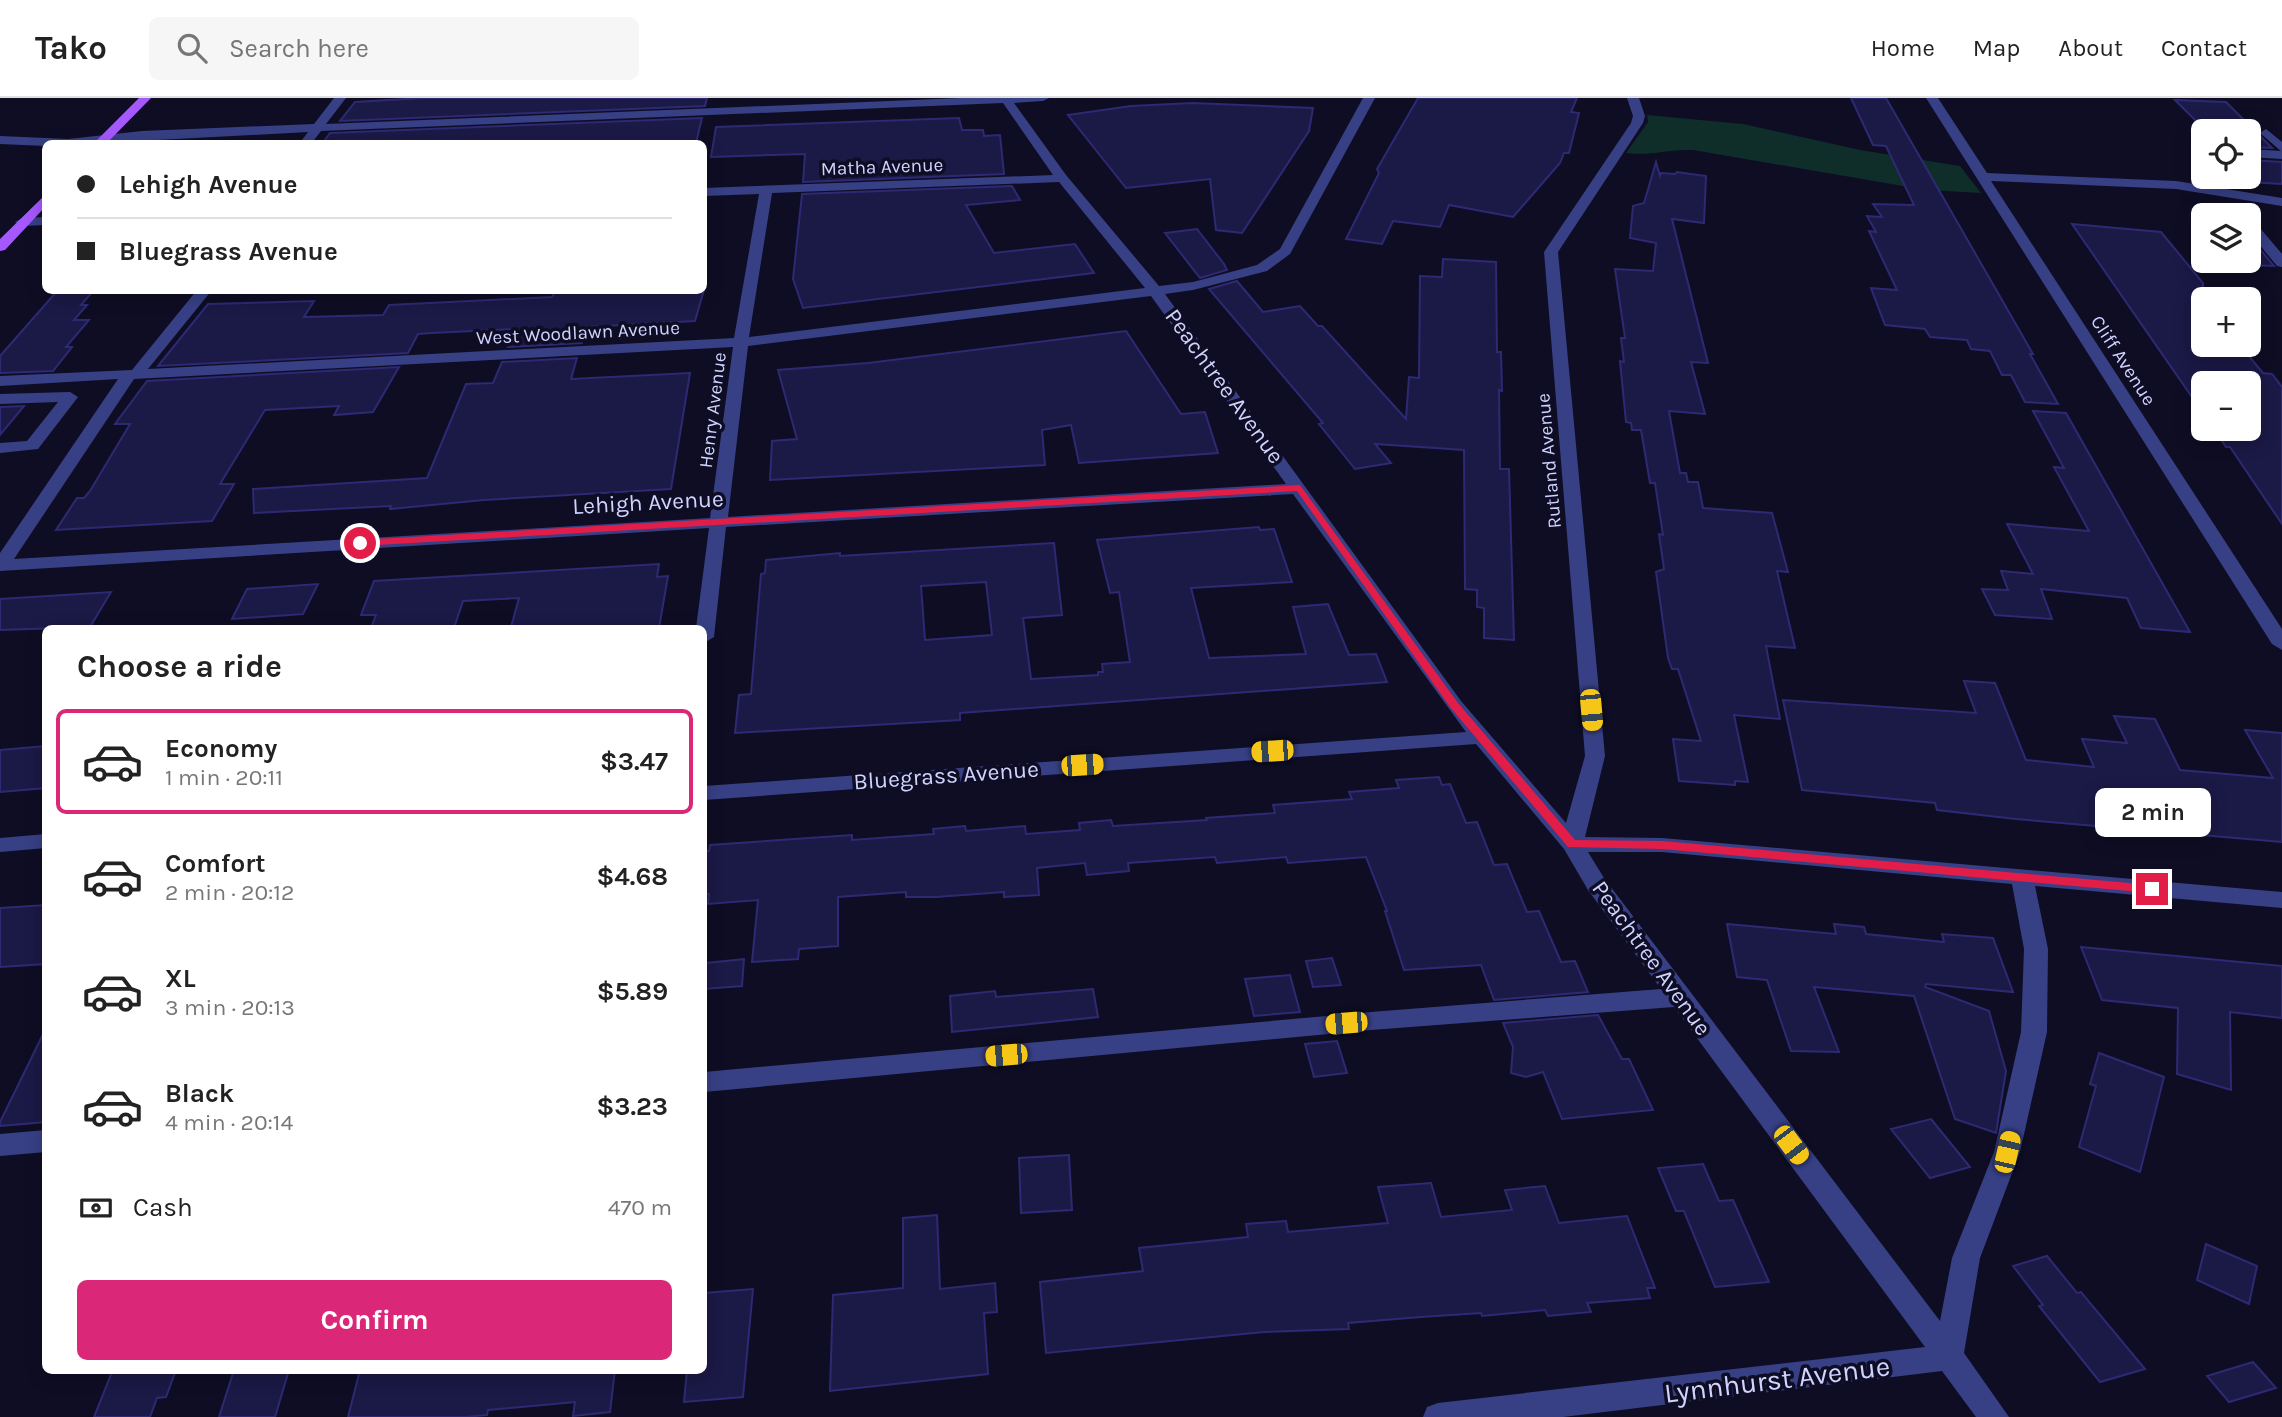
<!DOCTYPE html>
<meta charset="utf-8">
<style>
:root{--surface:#fff;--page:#f6f6f6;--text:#222;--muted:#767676;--line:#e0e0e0;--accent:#db2777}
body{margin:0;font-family:Karla,sans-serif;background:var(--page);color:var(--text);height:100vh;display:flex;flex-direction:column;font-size:26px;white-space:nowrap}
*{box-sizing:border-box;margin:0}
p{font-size:23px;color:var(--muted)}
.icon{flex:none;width:38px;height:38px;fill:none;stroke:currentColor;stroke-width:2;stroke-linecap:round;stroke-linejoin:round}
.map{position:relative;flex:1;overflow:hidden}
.details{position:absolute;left:42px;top:527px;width:665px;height:749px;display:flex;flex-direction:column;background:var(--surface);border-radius:10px;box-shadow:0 4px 18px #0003}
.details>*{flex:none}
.hud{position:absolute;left:42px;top:42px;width:665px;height:154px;border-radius:10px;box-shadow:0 4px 18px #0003;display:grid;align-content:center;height:154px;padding:0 35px;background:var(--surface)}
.fabs{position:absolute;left:2191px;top:21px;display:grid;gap:14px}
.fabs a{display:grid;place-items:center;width:70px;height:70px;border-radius:10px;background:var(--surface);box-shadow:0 4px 18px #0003;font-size:35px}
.end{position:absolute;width:32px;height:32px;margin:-16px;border:9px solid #e11d48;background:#fff;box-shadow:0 0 0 4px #fff}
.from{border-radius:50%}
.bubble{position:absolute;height:49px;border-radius:10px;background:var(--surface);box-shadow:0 4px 18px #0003;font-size:23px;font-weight:700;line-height:49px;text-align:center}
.car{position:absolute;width:21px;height:42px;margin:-21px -10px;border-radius:9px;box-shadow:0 0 5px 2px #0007;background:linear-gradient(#f5c518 24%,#345 0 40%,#f5c518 0 76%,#345 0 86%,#f5c518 0)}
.hud b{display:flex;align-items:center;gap:24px;height:66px;font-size:26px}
.hud b+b{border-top:2px solid var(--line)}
.hud i{width:18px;height:18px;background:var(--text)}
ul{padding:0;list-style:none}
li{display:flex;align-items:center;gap:21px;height:105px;margin:0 14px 10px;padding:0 21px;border:4px solid transparent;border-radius:10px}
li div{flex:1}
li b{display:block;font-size:26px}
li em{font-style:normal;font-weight:700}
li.active{border-color:var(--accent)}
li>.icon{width:63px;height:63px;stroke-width:1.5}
h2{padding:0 35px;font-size:32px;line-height:84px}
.pay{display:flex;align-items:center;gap:18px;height:77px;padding:0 35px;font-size:26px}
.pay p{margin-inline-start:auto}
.action{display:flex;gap:14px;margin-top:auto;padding:14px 35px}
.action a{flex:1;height:80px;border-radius:10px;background:var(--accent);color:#fff;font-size:28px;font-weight:700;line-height:80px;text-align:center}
header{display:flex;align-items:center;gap:42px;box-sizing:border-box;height:98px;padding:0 35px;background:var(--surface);border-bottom:2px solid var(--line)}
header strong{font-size:33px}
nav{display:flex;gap:38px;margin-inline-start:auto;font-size:24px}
.search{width:490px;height:63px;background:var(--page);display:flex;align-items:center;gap:18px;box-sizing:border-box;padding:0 24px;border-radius:10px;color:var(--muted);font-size:26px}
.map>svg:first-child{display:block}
.green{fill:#102e29}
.building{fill:#1b1946;stroke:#2d2a73;stroke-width:2;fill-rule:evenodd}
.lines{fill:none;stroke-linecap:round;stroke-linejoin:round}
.minor{fill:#374085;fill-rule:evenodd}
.major{fill:#a658ff;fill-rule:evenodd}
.route{fill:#e11d48}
.labels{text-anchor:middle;stroke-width:7;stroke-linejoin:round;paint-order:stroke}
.far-street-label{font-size:19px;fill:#d1d3ff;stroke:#0e0d24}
.street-label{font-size:23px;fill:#d1d3ff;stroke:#0e0d24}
.near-street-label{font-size:28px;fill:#d1d3ff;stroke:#0e0d24}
</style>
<header>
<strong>Tako</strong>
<div class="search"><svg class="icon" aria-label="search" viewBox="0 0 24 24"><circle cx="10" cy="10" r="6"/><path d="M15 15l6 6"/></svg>Search here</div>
<nav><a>Home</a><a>Map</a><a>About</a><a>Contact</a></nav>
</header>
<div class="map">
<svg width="2282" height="1319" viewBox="0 0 2282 1319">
<rect width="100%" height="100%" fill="#0e0d24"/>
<path class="green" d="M1647 17 1743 26 1860 52 1960 68 1981 95 1926 92 1693 52C1669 51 1649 58 1626 55L1648 24Z"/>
<path class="building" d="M422 0H707L705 8 340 23 355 4Z
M1418 0H1577L1571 14 1579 15 1569 55H1564L1560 65 1513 119 1449 107 1440 129 1393 123 1382 146 1346 141 1379 75 1377 71Z
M1851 0H1886L2033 256H2030L2058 306 2025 304 2011 277H2002L1990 253 1971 251 1967 242 1930 239 1925 231 1885 227 1871 190 1897 192 1869 133 1876 134 1867 118 1882 119 1873 106 1914 107 1886 48 1873 47Z
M2175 2 2226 4 2272 50 2249 49V33H2206Z
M1193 5 1313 10 1309 33 1242 135 1216 132 1210 81 1126 90 1068 17 1131 8Z
M702 20 696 45 322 46 330 35Z
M959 20 962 32H983L984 38 1000 37 1004 76 803 84 805 56 711 59 716 29Z
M2249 62 2282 64V86L2249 84Z
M1656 64 1660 78 1661 75 1675 76 1677 74 1706 78 1704 125 1672 121 1708 265 1691 264 1705 316 1669 313 1680 375H1686L1688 384H1698L1703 410 1772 415 1788 474 1777 473 1795 550 1766 548 1780 621 1734 617 1748 684 1735 683V687L1679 683 1673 641 1701 643 1678 571H1672L1668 560 1656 474 1664 471 1659 436 1663 437 1655 385H1650L1641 332H1632L1631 325 1626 324 1620 263 1624 264 1621 240H1625L1615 171 1653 173 1656 145 1630 140 1633 108 1644 105Z
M1012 88 1020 102 966 107 994 155 1075 146 1094 175 803 210 793 181 802 96Z
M2072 126 2161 134 2203 185V249L2243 251 2263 275 2272 276 2282 289V426L2230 349H2226L2214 331H2249V285H2203V315Z
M1197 131 1224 166 1227 172 1200 180 1165 135Z
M2249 138 2274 168 2249 167Z
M1443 161 1496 164 1497 254H1501L1502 293 1499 292 1500 371H1509L1514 542 1484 540V510L1477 509V492L1465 491 1464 352 1375 346 1391 365 1355 371 1319 326 1323 325 1209 191 1237 183 1263 214 1300 208 1318 228H1322L1406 321 1409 279 1419 280 1420 178 1442 179Z
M58 192H94L81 207H87L74 222H89L66 249H72L53 273 0 275V258Z
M704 192 695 223 586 229 582 245 508 249 516 231 431 235 418 236 408 255 158 268 208 206 314 203 304 219 383 217 389 207 552 199 554 195Z
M1126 233 1181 316 1205 314 1218 355 1079 365 1071 327 1042 332 1045 367 770 382 772 343 797 341 778 272 868 265Z
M577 260 571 281 690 275 671 391 484 402 390 411 391 408 254 415 253 391 427 380 466 286 493 285 502 264Z
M399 269 373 314 334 317 339 308 265 312 220 386H234L212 423 56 432 77 400H84L90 393 130 326H115L147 283Z
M24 308 0 337V309Z
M2033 313 2066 315 2190 534 2141 530 2127 500 2041 491 2052 521 1995 517 1982 491 2008 492 2001 473 2033 476 2007 426 2089 433 2054 369 2064 370Z
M1259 429 1260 432 1274 431 1292 484 1191 490 1209 560 1306 556 1293 509 1328 506 1349 557 1376 556 1387 584 960 615V622L735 635 739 597 751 596 761 476 765 475 766 462 840 455V458L1054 445 1062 517 1023 520 1031 581 1098 577V574H1103L1102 566 1130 564 1119 494 1110 495 1097 442ZM986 484 992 537 925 542 921 488Z
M659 466 657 479 668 478 659 530 511 529 519 500 463 503 454 530H371L376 517H361L374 483Z
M318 486 303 516 232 521 247 491Z
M111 494 90 529 0 532V501Z
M1964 583 1995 585 2026 662 2094 669 2082 641 2127 645 2114 618 2155 621 2180 672 2273 680 2245 632 2282 635V744L2016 721 1937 712 1935 705 1802 692 1783 602 1976 615Z
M46 648V690L0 694V652Z
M1439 679 1442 687 1450 686 1466 725 1477 724 1494 767 1507 766 1527 814 1539 813 1561 864 1575 863 1588 894 1494 902 1481 867 1404 872 1385 813H1387L1366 759 1288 765 1286 759 1217 765 1215 759 1128 765 1129 773 1087 777 1085 765 1037 770 1039 797 1004 799V794L936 799H906V794L838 799V848L799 851 798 861 752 864 758 802 708 806 709 796H704V753H709L710 747 852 737V742L934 736 933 731 965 728 966 733 1025 728 1026 736 1080 732 1079 725 1111 722 1113 728 1207 722 1206 720 1275 715 1273 707 1352 701 1349 694 1399 690 1396 682Z
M46 807V866L0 869V810Z
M1727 826 1836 836 1834 826 1864 829 1866 836 1944 844 1942 836 1993 840 2013 894 1926 886 1925 889 1989 913 2006 973 1996 1035 1955 1021 1914 898 1814 889 1839 954 1791 953 1767 882 1737 879Z
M2081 849 2282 868V920L2230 914 2231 992 2177 976 2178 910 2102 902Z
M1332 860 1341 887 1313 889 1306 863Z
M744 861 742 888 704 891 706 865Z
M1290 877 1300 914 1254 918 1245 881Z
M1093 891 1098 919 952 934 950 898 995 893 996 899Z
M1598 917 1622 961H1629L1653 1012 1562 1021 1543 974 1526 979 1511 975 1513 949 1503 925Z
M46 930V1024L0 1028V1024Z
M1337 943 1347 975 1314 979 1305 946Z
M2099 955 2164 979 2140 1074 2079 1049 2096 988 2090 986Z
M1931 1021 1970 1069 1930 1080 1891 1031Z
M1069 1057 1072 1112 1021 1115 1019 1060Z
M1703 1066 1719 1103 1733 1102 1769 1184 1715 1189 1684 1113H1676L1658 1070Z
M1431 1085 1441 1119 1512 1112 1505 1092 1545 1088 1559 1125 1627 1118 1655 1190H1647L1650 1200 1587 1205 1591 1214 1548 1218 1545 1212 1482 1218 1481 1215 1421 1219 1348 1225 1349 1231 1264 1234 1046 1255 1040 1184 1143 1173 1139 1150 1248 1139 1246 1126 1286 1123 1288 1134 1388 1125 1378 1089Z
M937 1117 940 1191 995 1185 997 1214 984 1215 988 1276 830 1293 833 1197 903 1190V1120Z
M2206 1146 2257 1168 2249 1206 2197 1182Z
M2047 1158 2077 1195 2081 1194 2145 1271 2100 1284 2039 1208 2043 1207 2013 1168Z
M753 1191 743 1299 684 1304 687 1272H704V1195Z
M2253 1264 2276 1290 2229 1304 2207 1278Z
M135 1272H176L166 1299 157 1300 150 1319H94L112 1274Z
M234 1272H289L275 1319H219Z
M360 1272H615L610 1314 573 1318 575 1304 488 1312 487 1317 465 1319H348Z"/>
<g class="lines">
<path class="minor" d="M334 0H346L326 26 961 0H1049L1043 3 1014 5 1066 77 1159 188 1193 184 1257 167 1280 151 1363 0H1375L1290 156 1267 173 1193 192 1165 196 1461 603 1566 725 1585 658 1544 154 1631 25 1633 18 1627 0H1639L1645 18 1643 25 1558 154 1605 658 1585 739 1662 740 2282 794V810L2035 788 2048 851 2047 934 2020 1054 1980 1160 1964 1255 2009 1319H1976L1942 1273 1563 1319H1423L1427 1309 1438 1305 1925 1249 1674 909 1371 932 704 994V974L1371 914 1661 891 1588 792 1564 751 1476 646 704 702V688L1466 634 1293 396 726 429 714 539 704 545V530H696L709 430 0 473V455L118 281 0 288V278L132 272 197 192H212L148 271 734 240 759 96 704 98V90L1053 77 1003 5 321 33 311 46H299L308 34 46 48 0 46V38L68 41 142 33 314 26ZM1059 84 1145 190 749 239 772 95ZM1151 198 1286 386 728 419 748 248ZM733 249 710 420 14 461 134 281ZM1588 754H1662L2012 786 2024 851 2021 934 1994 1054 1952 1160 1940 1223 1604 780Z
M1926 0H1938L1987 75 2176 83 2282 100V108L2176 91 1991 83 2282 531V552L2272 546Z
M2266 31 2282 44V61L2249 59V51L2281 53 2260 35Z
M46 119V127L22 128 15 124 22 120Z
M2249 122 2254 123 2282 156V169L2277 168 2249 134Z
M70 294 78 299 38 351 0 355V345L27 343 58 304 0 306V296Z
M46 736V750L0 754V740Z
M46 1032V1054L0 1058V1036Z"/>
<path class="major" d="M139 0H151L106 46H93Z
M46 96V108L5 152 0 153V141Z"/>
</g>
<path class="route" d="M1300 387 1458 605 1575 742 1662 743 2152 787 2158 791 2152 795 1662 751 1568 749 1450 609 1297 393 360 448 355 445 360 442Z"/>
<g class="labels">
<g class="far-street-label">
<text transform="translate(882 68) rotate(-2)" y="7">Matha Avenue</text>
<text transform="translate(578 234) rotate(-3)" y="7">West Woodlawn Avenue</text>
<text transform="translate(2124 262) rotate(57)" y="7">Cliff Avenue</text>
<text transform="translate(712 312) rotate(-83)" y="7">Henry Avenue</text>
<text transform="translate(1548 363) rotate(-95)" y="7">Rutland Avenue</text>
</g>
<g class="street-label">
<text transform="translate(1225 288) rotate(54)" y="8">Peachtree Avenue</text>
<text transform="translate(648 404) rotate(-3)" y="8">Lehigh Avenue</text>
<text transform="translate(946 677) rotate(-4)" y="8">Bluegrass Avenue</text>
<text transform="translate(1652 860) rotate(54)" y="8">Peachtree Avenue</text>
</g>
<g class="near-street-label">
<text transform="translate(1777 1281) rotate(-7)" y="10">Lynnhurst Avenue</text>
</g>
</g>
</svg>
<div class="fabs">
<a><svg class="icon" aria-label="locate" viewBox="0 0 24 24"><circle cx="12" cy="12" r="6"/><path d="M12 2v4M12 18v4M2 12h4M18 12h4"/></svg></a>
<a><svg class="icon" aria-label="layers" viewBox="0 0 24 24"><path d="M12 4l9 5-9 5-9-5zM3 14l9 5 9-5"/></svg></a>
<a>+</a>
<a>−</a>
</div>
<i class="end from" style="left:360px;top:445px"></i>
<i class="end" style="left:2152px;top:791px"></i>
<div class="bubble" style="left:2095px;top:690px;width:116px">2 min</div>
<i class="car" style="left:1591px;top:612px;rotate:175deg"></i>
<i class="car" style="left:1272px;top:653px;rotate:266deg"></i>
<i class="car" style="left:1082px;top:667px;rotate:86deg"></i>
<i class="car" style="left:1346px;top:925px;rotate:265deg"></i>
<i class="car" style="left:1006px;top:957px;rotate:265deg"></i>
<i class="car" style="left:1791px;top:1047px;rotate:143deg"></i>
<i class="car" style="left:2007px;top:1054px;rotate:13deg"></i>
<div class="hud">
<b><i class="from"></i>Lehigh Avenue</b>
<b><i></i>Bluegrass Avenue</b>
</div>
<section class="details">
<h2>Choose a ride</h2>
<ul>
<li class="active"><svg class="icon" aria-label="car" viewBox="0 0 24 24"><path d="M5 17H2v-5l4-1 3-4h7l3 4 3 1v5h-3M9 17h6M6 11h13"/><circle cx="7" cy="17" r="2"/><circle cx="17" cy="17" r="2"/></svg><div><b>Economy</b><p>1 min · 20:11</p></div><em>$3.47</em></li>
<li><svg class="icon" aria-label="car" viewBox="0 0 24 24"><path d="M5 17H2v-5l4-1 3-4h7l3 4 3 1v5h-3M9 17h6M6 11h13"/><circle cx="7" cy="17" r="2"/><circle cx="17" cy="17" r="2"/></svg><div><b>Comfort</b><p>2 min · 20:12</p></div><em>$4.68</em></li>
<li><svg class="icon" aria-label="car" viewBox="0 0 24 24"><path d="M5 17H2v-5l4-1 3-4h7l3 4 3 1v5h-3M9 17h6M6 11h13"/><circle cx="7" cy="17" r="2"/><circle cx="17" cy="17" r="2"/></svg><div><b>XL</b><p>3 min · 20:13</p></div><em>$5.89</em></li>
<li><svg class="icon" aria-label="car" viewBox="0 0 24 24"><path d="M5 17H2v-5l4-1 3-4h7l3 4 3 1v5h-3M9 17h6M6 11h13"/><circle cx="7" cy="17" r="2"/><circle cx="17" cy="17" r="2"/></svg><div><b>Black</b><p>4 min · 20:14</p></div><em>$3.23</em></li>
</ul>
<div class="pay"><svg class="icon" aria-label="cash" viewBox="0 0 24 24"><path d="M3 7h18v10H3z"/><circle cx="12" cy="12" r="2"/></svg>Cash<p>470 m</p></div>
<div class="action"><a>Confirm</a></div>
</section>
</div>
